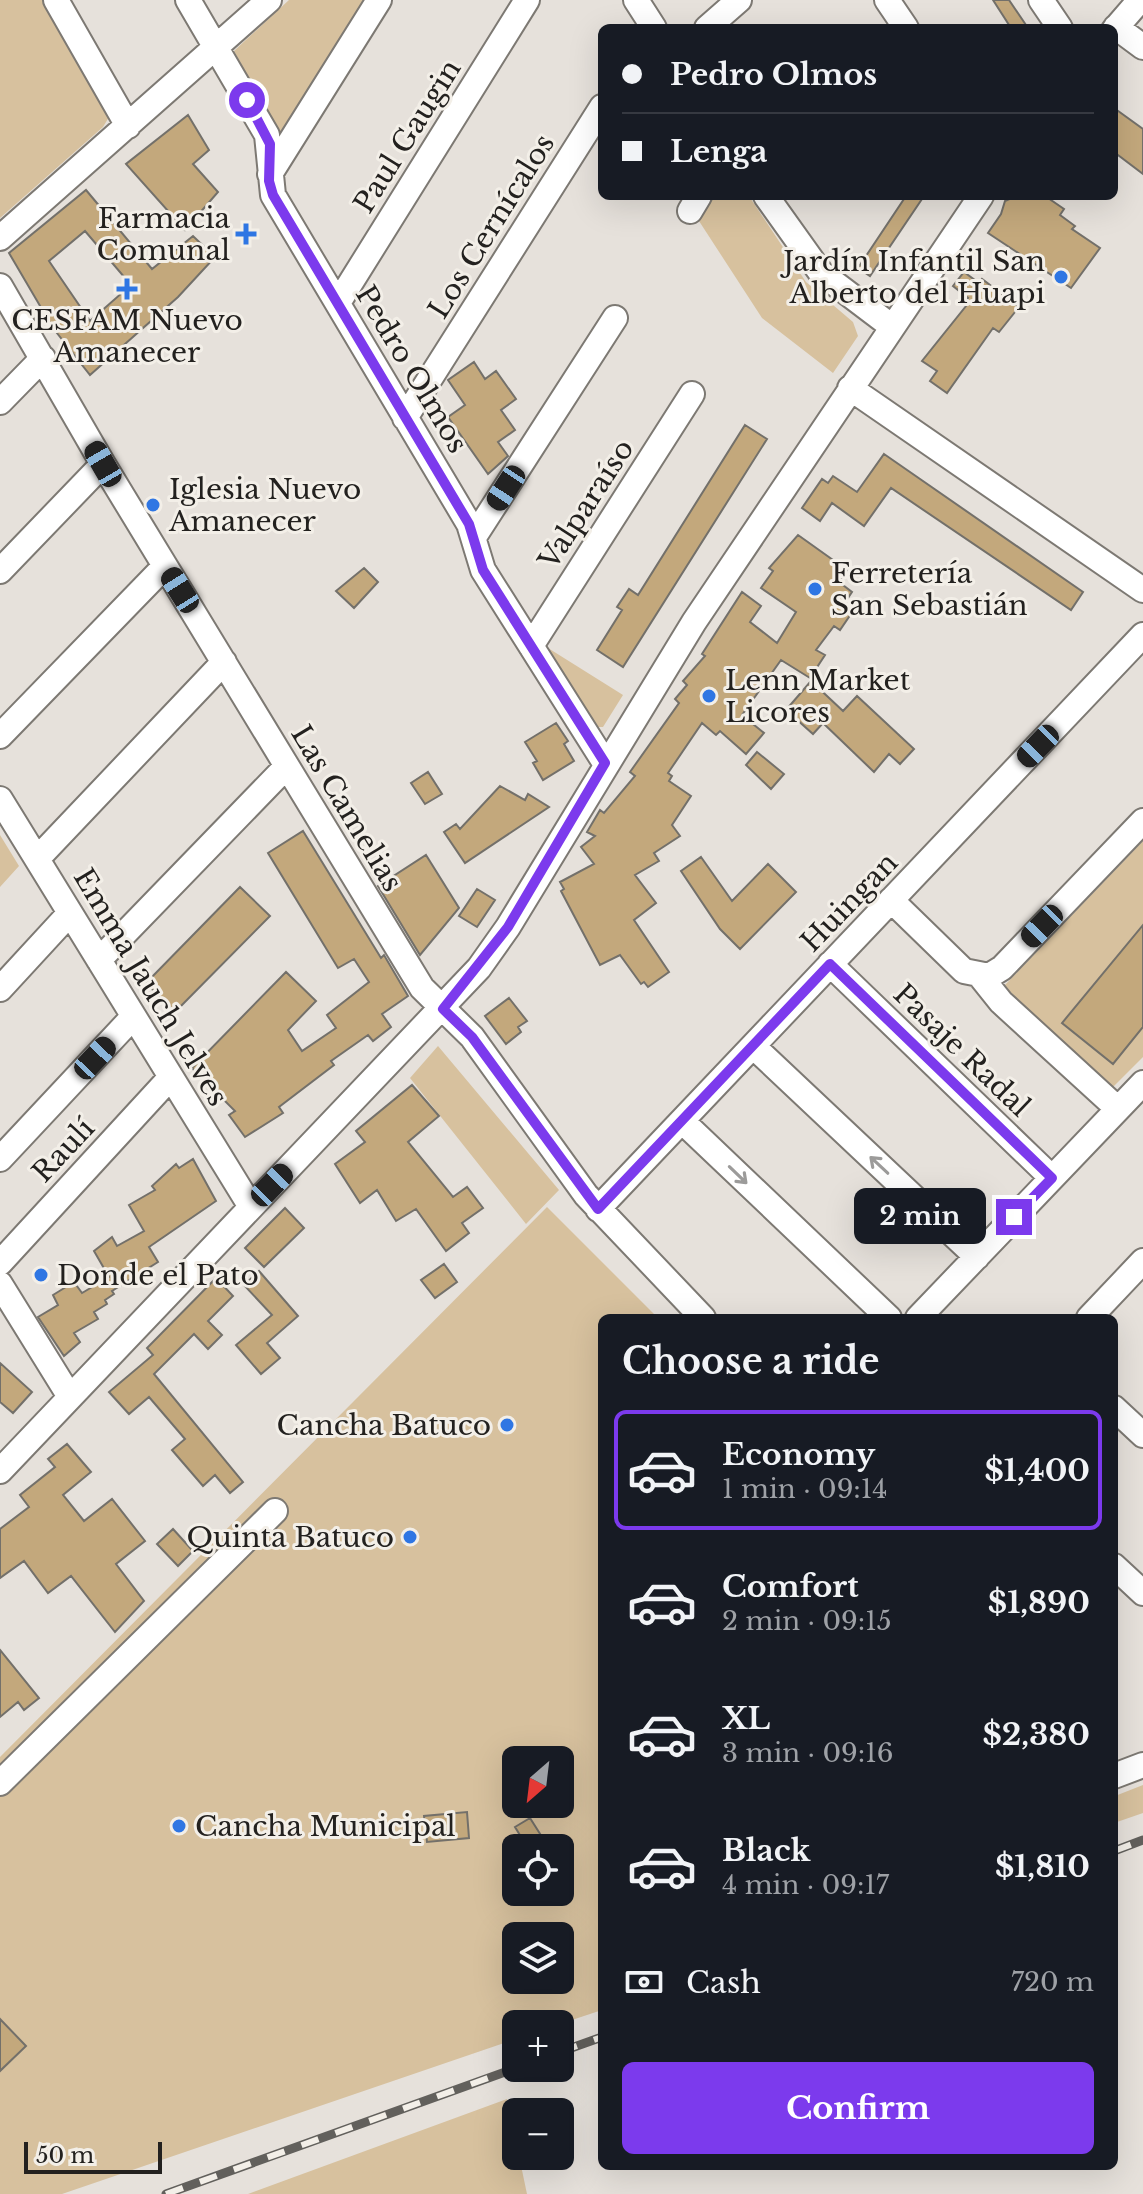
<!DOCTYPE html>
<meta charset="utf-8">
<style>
:root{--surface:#171b24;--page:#242831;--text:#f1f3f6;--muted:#9ea1a6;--line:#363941;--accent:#7c3aed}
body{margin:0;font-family:"Libre Baskerville",serif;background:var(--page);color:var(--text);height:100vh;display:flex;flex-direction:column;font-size:30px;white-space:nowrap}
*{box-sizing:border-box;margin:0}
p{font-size:26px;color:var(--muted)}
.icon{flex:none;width:44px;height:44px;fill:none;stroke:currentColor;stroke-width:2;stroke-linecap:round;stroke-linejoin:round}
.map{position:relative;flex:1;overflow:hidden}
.sheet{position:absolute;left:598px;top:1314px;width:520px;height:856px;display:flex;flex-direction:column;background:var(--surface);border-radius:12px;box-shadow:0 8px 32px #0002}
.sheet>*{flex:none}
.hud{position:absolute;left:598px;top:24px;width:520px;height:176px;border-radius:12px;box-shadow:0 8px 32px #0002;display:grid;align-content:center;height:176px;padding:0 24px;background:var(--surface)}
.needle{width:52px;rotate:208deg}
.fabs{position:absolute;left:502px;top:1746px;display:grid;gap:16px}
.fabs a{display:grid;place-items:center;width:72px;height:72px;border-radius:12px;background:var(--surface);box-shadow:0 8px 32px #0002;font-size:40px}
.scale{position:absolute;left:24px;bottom:20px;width:138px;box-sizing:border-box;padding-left:8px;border:4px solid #23211f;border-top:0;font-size:22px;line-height:28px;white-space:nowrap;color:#23211f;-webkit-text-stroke:6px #f3efe8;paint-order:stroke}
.end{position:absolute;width:36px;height:36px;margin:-18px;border:10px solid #7c3aed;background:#fff;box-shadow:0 0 0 4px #fff}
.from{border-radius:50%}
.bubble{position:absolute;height:56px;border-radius:12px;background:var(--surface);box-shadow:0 8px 32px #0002;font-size:26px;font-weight:800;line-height:56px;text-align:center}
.car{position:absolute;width:24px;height:48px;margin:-24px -12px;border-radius:10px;box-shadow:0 0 6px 2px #0007;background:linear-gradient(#222 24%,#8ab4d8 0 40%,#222 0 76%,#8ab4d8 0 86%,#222 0)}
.hud b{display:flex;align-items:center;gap:28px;height:76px;font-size:30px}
.hud b+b{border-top:2px solid var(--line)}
.hud i{width:20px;height:20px;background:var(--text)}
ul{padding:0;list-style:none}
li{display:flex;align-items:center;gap:24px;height:120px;margin:0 16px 12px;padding:0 8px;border:4px solid transparent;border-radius:12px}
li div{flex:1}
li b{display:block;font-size:30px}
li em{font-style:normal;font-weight:800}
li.current{border-color:var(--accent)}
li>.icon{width:72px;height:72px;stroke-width:1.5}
h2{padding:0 24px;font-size:36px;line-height:96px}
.pay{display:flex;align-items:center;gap:20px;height:88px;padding:0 24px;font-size:30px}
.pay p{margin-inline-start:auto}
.primary-button{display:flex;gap:16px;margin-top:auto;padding:16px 24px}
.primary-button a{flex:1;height:92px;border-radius:12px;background:var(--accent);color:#fff;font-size:32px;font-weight:800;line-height:92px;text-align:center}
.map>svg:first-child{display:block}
.green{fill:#d7c19e;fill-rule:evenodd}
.building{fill:#c3a87c;stroke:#73706a;stroke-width:2;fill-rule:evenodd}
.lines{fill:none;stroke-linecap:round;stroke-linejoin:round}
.minor-casing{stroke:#7d7973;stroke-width:28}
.minor{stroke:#fff;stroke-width:24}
.rail-casing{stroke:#62605c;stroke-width:9}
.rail{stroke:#f3efe8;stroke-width:6;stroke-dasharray:18;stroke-linecap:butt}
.oneway{stroke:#9c9b9a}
.route{stroke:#7c3aed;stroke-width:10}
.poi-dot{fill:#2f76e3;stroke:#f3efe8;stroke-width:3}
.labels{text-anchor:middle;stroke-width:6;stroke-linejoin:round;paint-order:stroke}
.street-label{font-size:28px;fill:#23211f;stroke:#f3efe8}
.poi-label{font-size:28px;fill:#23211f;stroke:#f3efe8;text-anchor:start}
</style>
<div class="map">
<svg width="1143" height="2194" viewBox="0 0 1143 2194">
<rect width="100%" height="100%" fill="#e6e1db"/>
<path class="green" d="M0 0H45L109 117 103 127 0 218Z
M289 0H367L281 138 234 51Z
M714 196H749L806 282 853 322 858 336 833 373 762 318 699 221Z
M548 648 623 695 603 727H594L546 653Z
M0 835 19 866 0 887Z
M1143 841V1057L1112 1088 1004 986Z
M438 1046 559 1190 526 1224 410 1078Z
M547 1207 658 1318H602V2010L560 2024H516V2039L62 2194H0V1757ZM516 1760H560V1804H516ZM516 1848H560V1892H516ZM516 1936H560V1980H516Z
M1143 1785V1813L1117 1822 1115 1796Z
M507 2099 527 2194H248Z"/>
<path class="building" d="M993 0H1009L1028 28H1011Z
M1114 108 1143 129V174L1114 152Z
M188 115 209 150 193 164 218 192 185 230 126 164Z
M86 190 152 269 193 236 215 257 178 297 90 375 53 328 9 253ZM85 231 131 285 90 321 49 261Z
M906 196H924L870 276 858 268Z
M1016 196H1045L1064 209 1060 215 1075 226 1072 229 1100 248 1071 288 988 233 1001 214 1005 201Z
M964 272 979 283 982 279 1019 307 999 332 993 328 947 393 930 381 937 371 922 361 966 306 963 304 968 298 953 286Z
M474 362 485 379 496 371 516 399 501 410 515 430 498 442 508 456 488 474 448 417 465 405 448 380Z
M745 425 767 439 623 667 597 650 622 610 617 607 629 589 638 595Z
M884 454 1083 592 1071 610 891 488 864 526 832 503 820 521 802 508 822 479 828 483 833 476 857 492Z
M798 535 847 570 839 582 852 592 844 604 853 611 840 630 834 626 816 650 825 655 810 678 781 660 742 715 764 733 746 754 720 731 716 735 702 723 668 773 672 776 669 781 691 796 672 825 680 836 654 853 659 861 635 875 656 903 634 920 669 972 648 987 644 982 641 984 620 955 600 965 561 891 564 889 560 882 594 864 581 847 595 836 587 832 600 810 604 813 635 776 630 772 679 703 675 699 687 685 683 681 705 656 702 654 742 592 761 606 750 622 777 643 796 612 761 588 773 571 769 568Z
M364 568 378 582 354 608 336 591Z
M811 681 843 711 857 696 914 749 900 764 889 754 874 772 823 723 813 734 786 710Z
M556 723 568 741 564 744 574 761 543 780 533 763 537 761 525 742Z
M757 752 784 774 771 789 746 765Z
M428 772 442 794 425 804 411 783Z
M500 786 525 800 528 794 549 807 465 863 444 832 456 824 460 829Z
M303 831 381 958 384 955 408 996 382 1014 391 1027 373 1041 368 1035 331 1061 334 1065 279 1107 283 1113 245 1137 229 1115 235 1111 192 1068 286 972 316 1001 288 1030 302 1051 336 1028 327 1015 369 982 354 959 338 968 268 853Z
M426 855 459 908 420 955 378 886Z
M701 857 732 901 768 864 796 892 740 949 720 929 681 871Z
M240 887 270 916 175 1012 146 983Z
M477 889 495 900 477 927 459 916Z
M1143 925V1027L1113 1064 1062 1023Z
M509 998 527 1021 518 1027 521 1032 506 1044 485 1016Z
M412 1085 439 1116 408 1142 453 1197 467 1187 483 1208 462 1223 469 1233 446 1251 416 1209 396 1221 377 1190 360 1203 335 1164 365 1142 356 1131Z
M193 1159 216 1201 149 1247 158 1262 112 1291 114 1294 105 1300 107 1304 94 1312 98 1319 74 1333 80 1342 64 1356 38 1317 58 1305 53 1295 74 1282 82 1293 109 1277 94 1251 112 1237 117 1246 144 1231 129 1205 155 1190 152 1186 176 1164 179 1168Z
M285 1208 304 1228 264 1267 245 1248Z
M444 1264 457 1282 435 1298 421 1280Z
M259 1271 298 1316 267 1343 280 1358 261 1374 236 1345 272 1315 244 1285Z
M216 1278 233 1296 208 1321 222 1335 208 1349 194 1334 154 1374 243 1482 230 1493 215 1475 203 1486 172 1450 185 1439 149 1397 129 1414 109 1392 153 1355 147 1348Z
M0 1363 32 1392 13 1413 0 1402Z
M67 1444 91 1472 63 1495 84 1521 112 1499 145 1541 116 1564 144 1601 115 1632 71 1576 48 1593 24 1561 0 1578V1529L29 1507 20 1495 55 1467 48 1459Z
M173 1529 193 1551 178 1566 157 1544Z
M0 1650 39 1698 24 1710 18 1702 0 1717Z
M467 1812 469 1838 427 1842 424 1816Z
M530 1818 549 1848H528L515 1827Z
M0 2019 26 2046 0 2071Z"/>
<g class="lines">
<defs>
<path id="minor" d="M56 0 128 126
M188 0 267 135 273 195 469 524 483 570 605 763
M636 0 654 28
M887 0 906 28
M1041 0 1060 28
M1116 27 1143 47
M707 28 739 0
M1114 30 1140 0
M270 174 379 0
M766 196 821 273 891 326
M690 211 699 196
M0 238 269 0
M0 286 103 464 422 988 472 1037 586 1195 703 1318
M338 303 527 0
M850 388 1143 590
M0 402 43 358
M405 418 602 107
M474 537 615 318
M0 571 103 464
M531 646 692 394
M0 736 165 566
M0 799 251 1207
M37 859 224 662
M891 900 964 971 989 976 1002 968 1143 821
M99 960 286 767
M830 964 1052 1178
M981 977 1001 1002 1118 1109
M0 989 70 913
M753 1046 977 1257
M682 1121 889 1318
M0 1159 133 1017
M598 1209 1143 635
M0 1263 170 1078
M0 1284 70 1397
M918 1318 1143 1083
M1089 1318 1143 1261
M1114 1408 1143 1435
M0 1471 479 968 508 927 694 622 981 196
M1114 1566 1143 1593
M1114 1776 1143 1765
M0 1783 275 1511"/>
</defs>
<use href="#minor" class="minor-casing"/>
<use href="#minor" class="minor"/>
<defs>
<path id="rail" d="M1114 1851 1143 1840
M560 2052 602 2037
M166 2194 516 2068"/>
</defs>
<use href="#rail" class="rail-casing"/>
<use href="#rail" class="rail"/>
</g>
<defs><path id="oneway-shaft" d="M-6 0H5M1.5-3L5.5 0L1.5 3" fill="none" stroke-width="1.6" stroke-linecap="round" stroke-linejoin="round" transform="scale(2)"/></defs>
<g class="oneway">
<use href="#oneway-shaft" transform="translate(879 1165) rotate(-137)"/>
<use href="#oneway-shaft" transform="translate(738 1175) rotate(44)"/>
</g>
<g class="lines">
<path class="route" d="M247 100 270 144 269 181 273 195 469 524 483 570 605 763 508 927 443 1009 472 1037 598 1209 830 964 1052 1178 1014 1217"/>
</g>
<g class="poi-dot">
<path d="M242 222h8v8h8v8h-8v8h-8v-8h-8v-8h8z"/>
<circle cx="1061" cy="277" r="8"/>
<path d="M123 277h8v8h8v8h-8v8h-8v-8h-8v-8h8z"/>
<circle cx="153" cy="505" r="8"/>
<circle cx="815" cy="589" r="8"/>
<circle cx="709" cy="696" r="8"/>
<circle cx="41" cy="1275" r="8"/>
<circle cx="507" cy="1425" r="8"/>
<circle cx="410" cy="1537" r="8"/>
<circle cx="179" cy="1826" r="8"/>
</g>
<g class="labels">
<g class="street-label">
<text transform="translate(407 136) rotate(-58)" y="10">Paul Gaugin</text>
<text transform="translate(491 226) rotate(-58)" y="10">Los Cernícalos</text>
<text transform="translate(412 369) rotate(59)" y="10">Pedro Olmos</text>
<text transform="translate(586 504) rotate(-57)" y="10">Valparaíso</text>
<text transform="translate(347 808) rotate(59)" y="10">Las Camelias</text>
<text transform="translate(849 902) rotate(-46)" y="10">Huingan</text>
<text transform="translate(151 987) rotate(59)" y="10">Emma Jauch Jelves</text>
<text transform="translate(962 1050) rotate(44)" y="10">Pasaje Radal</text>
<text transform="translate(63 1150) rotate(-47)" y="10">Raulí</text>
</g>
<g class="poi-label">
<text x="230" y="228" text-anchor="end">Farmacia<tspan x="230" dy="32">Comunal</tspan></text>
<text x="1045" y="271" text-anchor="end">Jardín Infantil San<tspan x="1045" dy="32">Alberto del Huapi</tspan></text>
<text x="127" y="330" text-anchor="middle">CESFAM Nuevo<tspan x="127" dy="32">Amanecer</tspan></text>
<text x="169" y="499">Iglesia Nuevo<tspan x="169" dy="32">Amanecer</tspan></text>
<text x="831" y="583">Ferretería<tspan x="831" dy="32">San Sebastián</tspan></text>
<text x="725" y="690">Lenn Market<tspan x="725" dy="32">Licores</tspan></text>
<text x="57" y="1285">Donde el Pato</text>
<text x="491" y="1435" text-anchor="end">Cancha Batuco</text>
<text x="394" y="1547" text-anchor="end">Quinta Batuco</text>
<text x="195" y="1836">Cancha Municipal</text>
</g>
</g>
</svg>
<div class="fabs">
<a><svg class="needle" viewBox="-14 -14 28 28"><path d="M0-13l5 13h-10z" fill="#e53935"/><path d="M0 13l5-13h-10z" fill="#9ea1a6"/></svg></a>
<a><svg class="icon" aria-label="locate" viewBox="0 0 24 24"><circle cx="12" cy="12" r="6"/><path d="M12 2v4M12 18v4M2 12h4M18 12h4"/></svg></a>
<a><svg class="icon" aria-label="layers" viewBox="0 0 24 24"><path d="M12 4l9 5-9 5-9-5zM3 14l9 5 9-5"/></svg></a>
<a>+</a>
<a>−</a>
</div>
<div class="scale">50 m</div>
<i class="end from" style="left:247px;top:100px"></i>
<i class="end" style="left:1014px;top:1217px"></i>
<div class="bubble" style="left:854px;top:1188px;width:132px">2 min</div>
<i class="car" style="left:103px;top:464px;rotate:330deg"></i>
<i class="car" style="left:506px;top:488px;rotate:213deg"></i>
<i class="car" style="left:180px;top:590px;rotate:328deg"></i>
<i class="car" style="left:1038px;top:746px;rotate:224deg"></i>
<i class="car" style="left:1042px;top:926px;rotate:224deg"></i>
<i class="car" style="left:95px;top:1058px;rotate:43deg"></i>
<i class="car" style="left:272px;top:1185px;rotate:44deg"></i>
<div class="hud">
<b><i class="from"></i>Pedro Olmos</b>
<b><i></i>Lenga</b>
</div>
<section class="sheet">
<h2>Choose a ride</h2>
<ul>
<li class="current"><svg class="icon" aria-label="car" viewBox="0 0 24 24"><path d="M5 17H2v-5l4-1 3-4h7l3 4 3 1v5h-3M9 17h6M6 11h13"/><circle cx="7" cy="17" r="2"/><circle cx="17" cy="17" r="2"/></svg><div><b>Economy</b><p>1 min · 09:14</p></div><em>$1,400</em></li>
<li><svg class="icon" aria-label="car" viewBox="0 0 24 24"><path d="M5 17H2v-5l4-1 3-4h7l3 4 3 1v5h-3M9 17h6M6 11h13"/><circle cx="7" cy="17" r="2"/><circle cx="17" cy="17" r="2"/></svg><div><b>Comfort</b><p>2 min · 09:15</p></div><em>$1,890</em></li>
<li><svg class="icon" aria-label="car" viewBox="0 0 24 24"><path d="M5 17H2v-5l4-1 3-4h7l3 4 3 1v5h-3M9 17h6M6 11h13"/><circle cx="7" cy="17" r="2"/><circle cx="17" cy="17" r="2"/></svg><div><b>XL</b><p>3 min · 09:16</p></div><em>$2,380</em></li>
<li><svg class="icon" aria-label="car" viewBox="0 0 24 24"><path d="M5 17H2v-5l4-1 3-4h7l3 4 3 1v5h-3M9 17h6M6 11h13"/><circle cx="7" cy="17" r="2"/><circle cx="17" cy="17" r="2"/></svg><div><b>Black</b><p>4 min · 09:17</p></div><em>$1,810</em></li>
</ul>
<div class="pay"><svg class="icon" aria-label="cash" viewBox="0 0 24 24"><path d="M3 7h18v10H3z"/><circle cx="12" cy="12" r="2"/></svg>Cash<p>720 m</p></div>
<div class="primary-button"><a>Confirm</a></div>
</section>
</div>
